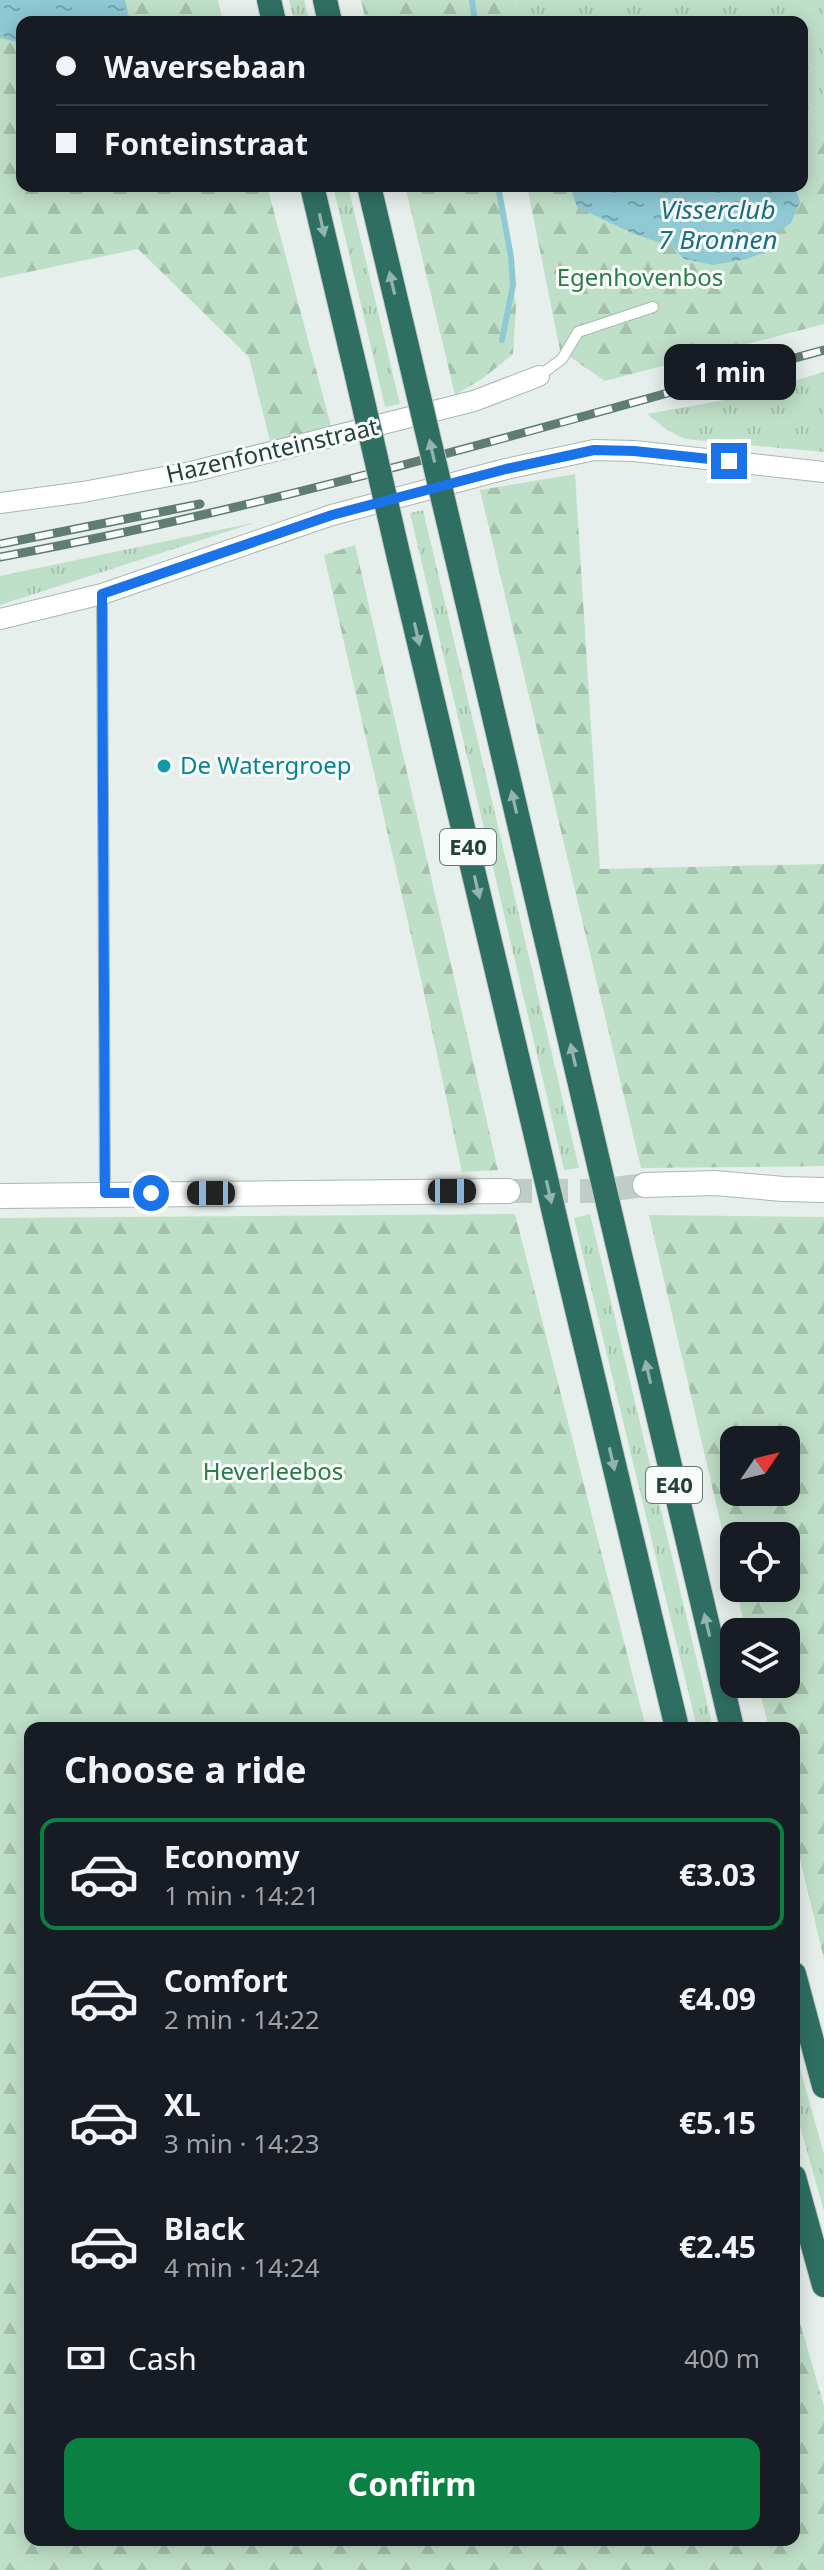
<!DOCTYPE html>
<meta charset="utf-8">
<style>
:root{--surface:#171b24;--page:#20242c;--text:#f1f3f6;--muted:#9ea1a6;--line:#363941;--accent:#0b8043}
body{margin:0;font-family:"Noto Sans",sans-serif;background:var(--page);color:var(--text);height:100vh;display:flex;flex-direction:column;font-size:30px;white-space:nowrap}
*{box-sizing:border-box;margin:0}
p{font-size:26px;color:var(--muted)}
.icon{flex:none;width:44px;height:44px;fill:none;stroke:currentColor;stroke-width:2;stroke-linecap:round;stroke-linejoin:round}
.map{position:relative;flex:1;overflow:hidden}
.panel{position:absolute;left:24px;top:1722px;width:776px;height:824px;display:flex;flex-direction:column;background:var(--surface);border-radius:16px;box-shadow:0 4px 20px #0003}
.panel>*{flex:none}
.banner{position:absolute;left:16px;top:16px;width:792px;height:176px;border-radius:16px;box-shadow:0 4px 20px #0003;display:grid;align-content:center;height:176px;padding:0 40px;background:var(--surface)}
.needle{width:52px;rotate:55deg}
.buttons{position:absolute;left:720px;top:1426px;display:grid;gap:16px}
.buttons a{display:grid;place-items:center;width:80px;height:80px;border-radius:16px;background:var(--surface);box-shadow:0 4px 20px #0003;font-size:40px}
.end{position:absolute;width:36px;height:36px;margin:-18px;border:10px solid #1a73e8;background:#fff;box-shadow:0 0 0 4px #fff}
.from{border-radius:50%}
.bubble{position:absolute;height:56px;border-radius:16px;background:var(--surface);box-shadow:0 4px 20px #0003;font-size:26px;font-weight:700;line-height:56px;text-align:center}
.car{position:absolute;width:24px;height:48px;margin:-24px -12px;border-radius:10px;box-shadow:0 0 6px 2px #0007;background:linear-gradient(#222 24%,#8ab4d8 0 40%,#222 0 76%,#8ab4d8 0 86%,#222 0)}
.banner b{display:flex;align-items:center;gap:28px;height:76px;font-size:30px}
.banner b+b{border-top:2px solid var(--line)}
.banner i{width:20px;height:20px;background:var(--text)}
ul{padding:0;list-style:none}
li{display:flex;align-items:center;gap:24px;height:112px;margin:0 16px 12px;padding:0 24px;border:4px solid transparent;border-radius:16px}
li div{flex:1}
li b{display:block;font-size:30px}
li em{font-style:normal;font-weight:700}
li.current{border-color:var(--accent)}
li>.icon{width:72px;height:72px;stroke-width:1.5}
h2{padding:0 40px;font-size:36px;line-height:96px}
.pay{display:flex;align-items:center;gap:20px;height:88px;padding:0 40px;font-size:30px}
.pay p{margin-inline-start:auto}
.button{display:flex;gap:16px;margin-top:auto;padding:16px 40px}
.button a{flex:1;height:92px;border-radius:16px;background:var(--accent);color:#fff;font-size:32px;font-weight:700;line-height:92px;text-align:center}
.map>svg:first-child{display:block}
.grass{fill:url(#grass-tufts)}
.forest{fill:url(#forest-firs);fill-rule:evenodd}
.water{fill:url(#water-ripples)}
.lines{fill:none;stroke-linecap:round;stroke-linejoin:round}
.stream{stroke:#8ec9d4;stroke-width:6}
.tertiary-tunnel{stroke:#bfccc8;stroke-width:24;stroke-dasharray:24 12;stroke-linecap:butt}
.service-casing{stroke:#a8b8b2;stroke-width:12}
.minor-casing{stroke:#a8b8b2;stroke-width:22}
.tertiary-casing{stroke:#a8b8b2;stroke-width:26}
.motorway-casing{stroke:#c2cac8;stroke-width:26}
.service{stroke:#fff;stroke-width:10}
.minor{stroke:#fff;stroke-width:20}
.tertiary{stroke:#fff;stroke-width:24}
.motorway{stroke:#2f6f62;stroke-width:24}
.rail-casing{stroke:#5f7d75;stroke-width:9}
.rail{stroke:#f7fbf9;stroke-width:6;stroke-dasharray:18;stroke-linecap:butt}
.motorway-bridge-casing{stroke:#c2cac8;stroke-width:26;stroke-linecap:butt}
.motorway-bridge{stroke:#2f6f62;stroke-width:24}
.oneway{fill:#93b5ae}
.route{stroke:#1a73e8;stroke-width:10}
.culture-dot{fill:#0f9aa8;stroke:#f7fbf9;stroke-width:3}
.labels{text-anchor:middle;stroke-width:6;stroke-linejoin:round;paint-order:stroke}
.shield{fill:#f7fbf9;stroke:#637a73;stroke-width:2}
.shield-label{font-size:22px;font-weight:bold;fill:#24423a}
.park-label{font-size:24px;fill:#2d7a4b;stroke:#f7fbf9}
.street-label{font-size:24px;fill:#24423a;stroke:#f7fbf9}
.culture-label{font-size:24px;fill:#0d838f;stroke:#f7fbf9;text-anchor:start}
.water-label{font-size:26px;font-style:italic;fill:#1c6f80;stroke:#f7fbf9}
</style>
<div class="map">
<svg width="824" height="2570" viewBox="0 0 824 2570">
<defs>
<pattern id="grass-tufts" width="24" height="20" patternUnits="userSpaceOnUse" patternTransform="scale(2)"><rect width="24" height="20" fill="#bfe0c8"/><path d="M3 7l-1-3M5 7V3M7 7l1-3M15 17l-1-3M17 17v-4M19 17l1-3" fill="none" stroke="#a4c1ad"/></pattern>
<pattern id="forest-firs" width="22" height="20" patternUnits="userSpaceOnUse" patternTransform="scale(2)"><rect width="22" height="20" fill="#bfe0c8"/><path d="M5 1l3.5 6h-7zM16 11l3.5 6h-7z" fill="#a4c1ad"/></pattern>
<pattern id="water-ripples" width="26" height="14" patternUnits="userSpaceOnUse" patternTransform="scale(2)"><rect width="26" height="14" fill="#8ec9d4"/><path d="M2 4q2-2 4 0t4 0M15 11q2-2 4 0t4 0" fill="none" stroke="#74a5ad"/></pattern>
</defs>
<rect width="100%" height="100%" fill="#e6efeb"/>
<path class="grass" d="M289 0H304L310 22H294Z
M515 0H824V117L802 112V22H518Z
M333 186H348L400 404 385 407Z
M824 372V452L685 439 667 430 647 414 736 398Z
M423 510 579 1168 564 1170 410 513Z
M257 522 0 605V576Z
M590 1214 703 1686 713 1728H697L574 1218Z
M794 2047 824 2154V2211L794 2105Z"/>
<path class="forest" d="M111 0H218L223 22H114Z
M361 0H515L518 22H366Z
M0 37 22 40V186H267L331 426 270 441 249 357 138 249 0 278Z
M802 112 824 117V324L605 381 560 350 527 186H802Z
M405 186H501L516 307 513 354 482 379 455 395Z
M575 474 600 869 824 864V1166L641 1168 480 490Z
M355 545 498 1170 462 1172 421 979 324 555Z
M515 1214 646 1728H30V2540H794V2302L824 2406V2570H0V1218Z
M649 1215 824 1217V1959L794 1834V1728H769L758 1684H786V1632H746L736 1588H786V1536H734V1581ZM734 1440H786V1492H734Z"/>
<path class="water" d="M0 0H125L130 22H22V43L0 38Z
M570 186H794L800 202 791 223 776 233 764 252 747 259 713 265 684 259 673 247 634 234 577 207Z"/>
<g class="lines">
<path class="stream" d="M472 0 475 22
M498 186 511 257 513 285 502 340"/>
<path class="tertiary-tunnel" d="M508 1191H597L645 1185"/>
<defs>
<path id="service" d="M539 376 562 359 578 332 653 307
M102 594 105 1193"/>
<path id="minor" d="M0 503 83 492 191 472 474 401 539 376
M0 619 102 594 332 515 506 469 594 450 634 451 824 472"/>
<path id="tertiary" d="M645 1185 715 1183 783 1189 824 1190
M0 1196 508 1191"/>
<path id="motorway" d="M269 0 274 22
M325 0 330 22
M312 186 357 376
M369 186 410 359
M456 554 591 1131
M399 558 536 1136
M617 1242 732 1728
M562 1247 677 1728
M794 1974 824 2086
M794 2177 824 2285"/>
</defs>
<use href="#service" class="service-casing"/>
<use href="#minor" class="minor-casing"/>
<use href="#tertiary" class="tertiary-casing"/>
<use href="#motorway" class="motorway-casing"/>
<use href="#service" class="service"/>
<use href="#minor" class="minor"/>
<use href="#tertiary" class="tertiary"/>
<use href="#motorway" class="motorway"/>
<defs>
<path id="rail" d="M0 544 200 504
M0 557C279 506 551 424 824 350"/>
</defs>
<use href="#rail" class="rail-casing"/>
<use href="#rail" class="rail"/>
<defs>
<path id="motorway-bridge" d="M410 359 456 554
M357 376 399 558
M591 1131 617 1242
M536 1136 562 1247"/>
</defs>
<use href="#motorway-bridge" class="motorway-bridge-casing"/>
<use href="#motorway-bridge" class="motorway-bridge"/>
</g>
<defs><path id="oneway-solid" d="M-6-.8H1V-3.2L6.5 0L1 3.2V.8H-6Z" transform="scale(2)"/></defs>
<g class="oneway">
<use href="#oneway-solid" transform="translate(322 225) rotate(77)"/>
<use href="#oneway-solid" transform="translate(392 283) rotate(-103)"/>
<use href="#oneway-solid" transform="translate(432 451) rotate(-103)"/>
<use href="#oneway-solid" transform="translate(417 634) rotate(77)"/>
<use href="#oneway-solid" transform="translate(514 802) rotate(-103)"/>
<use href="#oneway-solid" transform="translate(477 887) rotate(77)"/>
<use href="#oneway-solid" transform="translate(573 1055) rotate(-103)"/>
<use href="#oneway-solid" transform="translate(549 1192) rotate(77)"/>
<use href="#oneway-solid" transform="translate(648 1372) rotate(-103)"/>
<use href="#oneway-solid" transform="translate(612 1459) rotate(77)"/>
<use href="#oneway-solid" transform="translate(707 1625) rotate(-103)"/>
</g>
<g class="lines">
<path class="route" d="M151 1193H105L102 594 332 515 506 469 594 450 634 451 729 461"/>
</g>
<circle class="culture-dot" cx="164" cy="766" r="8"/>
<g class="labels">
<g class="shield">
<rect x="440" y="829" width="56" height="36" rx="6"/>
<rect x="646" y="1467" width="56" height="36" rx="6"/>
</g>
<g class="shield-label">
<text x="468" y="855">E40</text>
<text x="674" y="1493">E40</text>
</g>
<g class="park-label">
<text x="640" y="286">Egenhovenbos</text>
<text x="273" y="1480">Heverleebos</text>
</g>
<g class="street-label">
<text transform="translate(272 451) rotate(-13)" y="8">Hazenfonteinstraat</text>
</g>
<g class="culture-label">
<text x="180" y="774">De Watergroep</text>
</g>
<g class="water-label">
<text x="718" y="219">Visserclub<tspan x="718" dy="30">7 Bronnen</tspan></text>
</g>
</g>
</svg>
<div class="buttons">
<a><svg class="needle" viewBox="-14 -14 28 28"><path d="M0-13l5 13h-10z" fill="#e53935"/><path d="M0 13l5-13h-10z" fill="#9ea1a6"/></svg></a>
<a><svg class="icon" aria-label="locate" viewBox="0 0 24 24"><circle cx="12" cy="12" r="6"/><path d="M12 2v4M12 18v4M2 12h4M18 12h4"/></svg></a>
<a><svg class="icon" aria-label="layers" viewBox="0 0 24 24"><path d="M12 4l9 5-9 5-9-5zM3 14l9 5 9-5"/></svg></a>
</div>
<i class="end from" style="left:151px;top:1193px"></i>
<i class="end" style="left:729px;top:461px"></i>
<div class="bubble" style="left:664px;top:344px;width:132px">1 min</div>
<i class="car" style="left:452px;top:1191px;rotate:90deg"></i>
<i class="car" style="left:211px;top:1193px;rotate:270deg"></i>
<div class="banner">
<b><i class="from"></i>Waversebaan</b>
<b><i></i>Fonteinstraat</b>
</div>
<section class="panel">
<h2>Choose a ride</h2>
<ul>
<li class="current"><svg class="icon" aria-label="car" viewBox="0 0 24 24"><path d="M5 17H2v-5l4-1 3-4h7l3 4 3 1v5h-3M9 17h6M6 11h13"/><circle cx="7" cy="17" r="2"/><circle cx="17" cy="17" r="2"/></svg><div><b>Economy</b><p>1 min · 14:21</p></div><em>€3.03</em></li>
<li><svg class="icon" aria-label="car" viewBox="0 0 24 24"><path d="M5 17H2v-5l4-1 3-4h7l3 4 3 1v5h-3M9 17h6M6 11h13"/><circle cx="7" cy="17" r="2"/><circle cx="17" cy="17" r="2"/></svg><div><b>Comfort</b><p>2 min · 14:22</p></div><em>€4.09</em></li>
<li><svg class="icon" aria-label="car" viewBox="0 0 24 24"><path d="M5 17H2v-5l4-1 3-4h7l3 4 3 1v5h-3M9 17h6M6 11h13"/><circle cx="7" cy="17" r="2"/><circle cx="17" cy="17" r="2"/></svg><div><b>XL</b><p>3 min · 14:23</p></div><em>€5.15</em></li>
<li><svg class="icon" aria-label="car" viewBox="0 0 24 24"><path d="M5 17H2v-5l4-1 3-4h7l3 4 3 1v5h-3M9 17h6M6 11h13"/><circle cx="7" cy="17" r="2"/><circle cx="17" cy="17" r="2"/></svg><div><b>Black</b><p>4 min · 14:24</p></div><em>€2.45</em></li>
</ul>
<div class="pay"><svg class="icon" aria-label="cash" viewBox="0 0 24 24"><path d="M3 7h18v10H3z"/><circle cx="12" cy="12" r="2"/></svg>Cash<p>400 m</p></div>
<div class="button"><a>Confirm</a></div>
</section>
</div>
